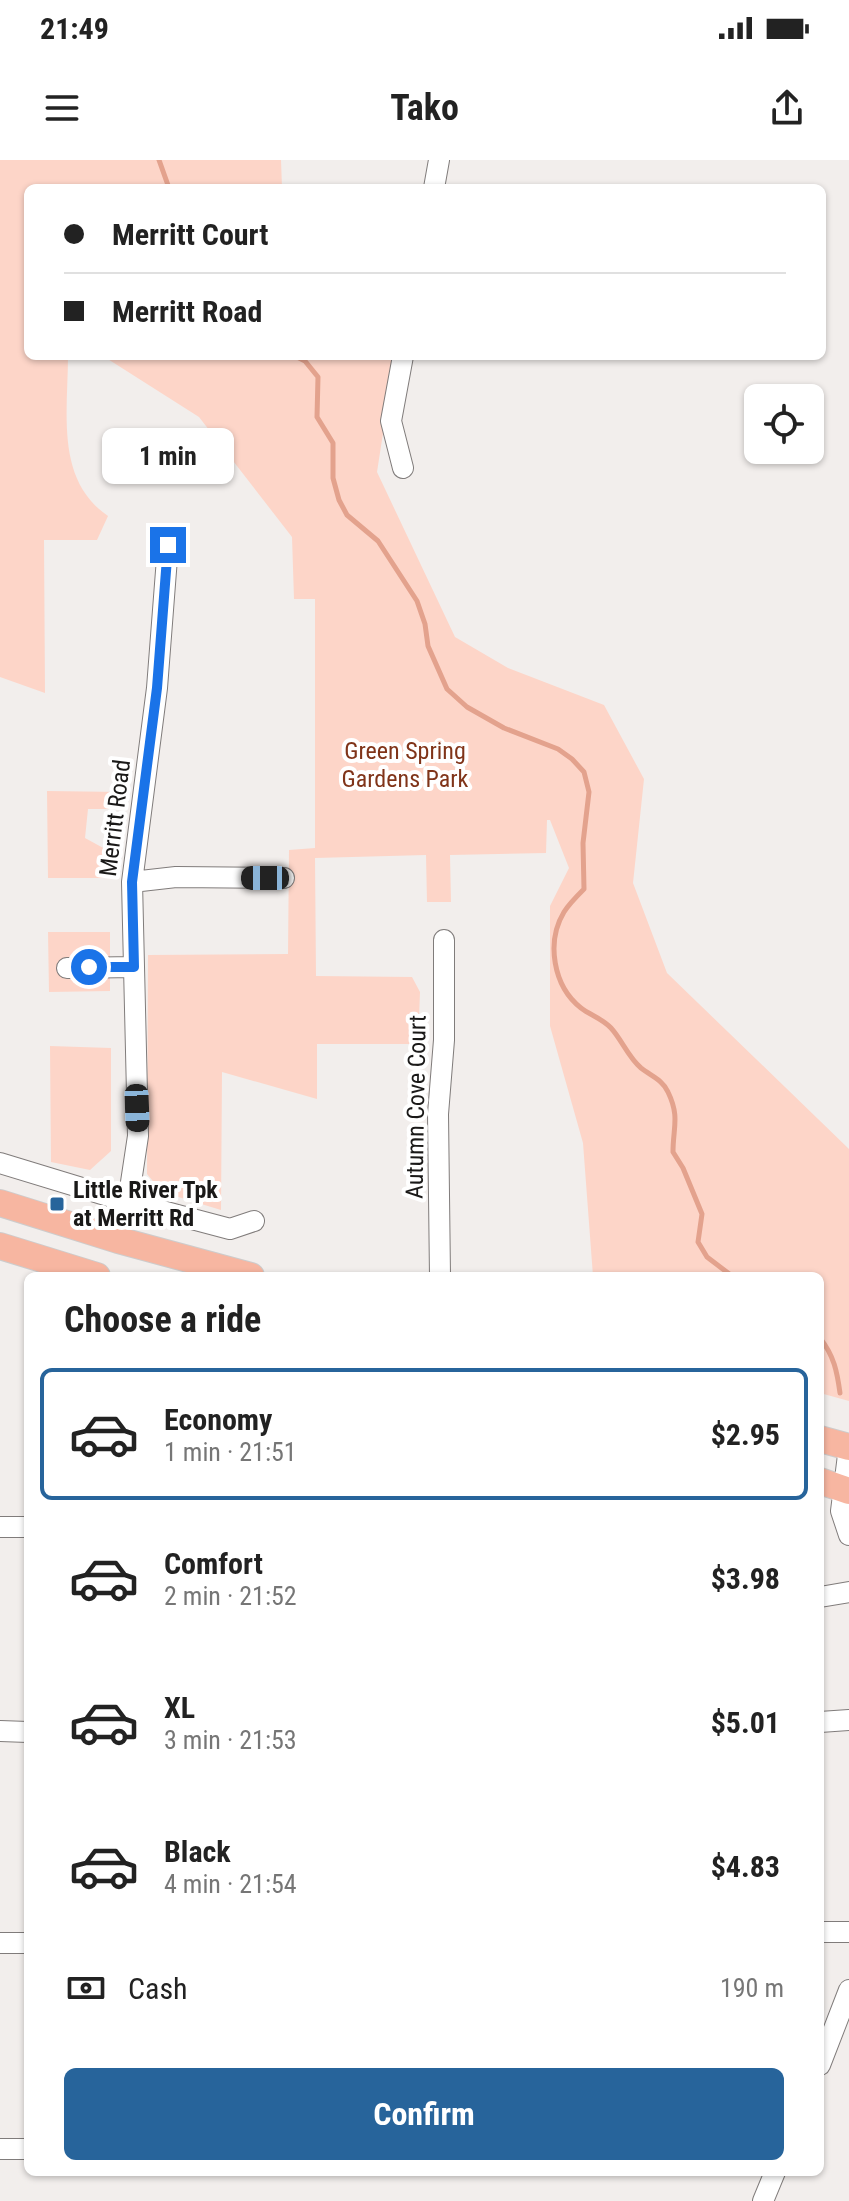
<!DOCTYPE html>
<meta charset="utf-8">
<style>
:root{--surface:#fff;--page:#f2f2f2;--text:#222;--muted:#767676;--line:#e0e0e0;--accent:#27649b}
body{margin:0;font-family:"Roboto Condensed",sans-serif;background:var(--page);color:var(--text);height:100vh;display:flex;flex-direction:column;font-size:30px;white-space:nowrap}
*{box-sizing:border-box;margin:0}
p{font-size:26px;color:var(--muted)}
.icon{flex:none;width:44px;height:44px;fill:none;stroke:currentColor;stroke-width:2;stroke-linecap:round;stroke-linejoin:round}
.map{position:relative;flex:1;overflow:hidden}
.drawer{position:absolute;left:24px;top:1112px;width:800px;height:904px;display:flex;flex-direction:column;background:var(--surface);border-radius:12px;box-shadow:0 2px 6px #0004}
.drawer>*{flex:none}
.guide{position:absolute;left:24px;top:24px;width:802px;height:176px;border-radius:12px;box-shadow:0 2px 6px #0004;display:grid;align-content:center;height:176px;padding:0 40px;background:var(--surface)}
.buttons{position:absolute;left:744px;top:224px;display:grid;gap:16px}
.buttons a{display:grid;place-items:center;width:80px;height:80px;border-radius:12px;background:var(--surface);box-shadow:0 2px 6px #0004;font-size:40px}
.end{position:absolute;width:36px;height:36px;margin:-18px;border:10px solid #1a73e8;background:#fff;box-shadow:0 0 0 4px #fff}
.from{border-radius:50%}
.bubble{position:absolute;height:56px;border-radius:12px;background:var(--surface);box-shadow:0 2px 6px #0004;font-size:26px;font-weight:700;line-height:56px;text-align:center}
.car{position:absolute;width:24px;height:48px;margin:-24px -12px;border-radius:10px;box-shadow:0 0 6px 2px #0007;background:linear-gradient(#222 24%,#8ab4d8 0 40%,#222 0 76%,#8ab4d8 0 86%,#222 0)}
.guide b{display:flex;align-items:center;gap:28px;height:76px;font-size:30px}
.guide b+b{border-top:2px solid var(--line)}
.guide i{width:20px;height:20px;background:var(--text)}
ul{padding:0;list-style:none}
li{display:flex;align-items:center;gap:24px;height:132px;margin:0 16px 12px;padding:0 24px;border:4px solid transparent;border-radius:12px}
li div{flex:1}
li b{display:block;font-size:30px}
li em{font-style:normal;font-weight:700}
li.current{border-color:var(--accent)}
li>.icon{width:72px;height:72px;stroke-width:1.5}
h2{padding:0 40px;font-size:36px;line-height:96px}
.pay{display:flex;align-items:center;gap:20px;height:88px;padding:0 40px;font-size:30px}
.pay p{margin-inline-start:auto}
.cta{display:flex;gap:16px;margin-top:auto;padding:16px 40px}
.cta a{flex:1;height:92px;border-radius:12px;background:var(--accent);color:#fff;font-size:32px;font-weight:700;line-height:92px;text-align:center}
.status{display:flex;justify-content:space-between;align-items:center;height:56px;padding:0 40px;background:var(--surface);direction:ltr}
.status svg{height:22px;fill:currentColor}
header{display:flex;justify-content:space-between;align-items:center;height:104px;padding:0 40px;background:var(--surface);font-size:36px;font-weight:700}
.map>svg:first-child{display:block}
.green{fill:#fdd5c8}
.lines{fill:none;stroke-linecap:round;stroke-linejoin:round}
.stream{stroke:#e3a28d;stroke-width:5}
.minor-casing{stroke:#807c7b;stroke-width:22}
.major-casing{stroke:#cdcccc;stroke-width:28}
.minor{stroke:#fff;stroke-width:20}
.major{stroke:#f7b6a1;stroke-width:26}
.route{stroke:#1a73e8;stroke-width:10}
.poi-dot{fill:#27649b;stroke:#fff;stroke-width:3}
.labels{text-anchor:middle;stroke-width:8;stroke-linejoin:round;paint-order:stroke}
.park-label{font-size:24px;fill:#803419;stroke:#fff}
.street-label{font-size:24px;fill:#1a1918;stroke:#fff}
.poi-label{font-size:24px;font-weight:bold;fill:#1a1918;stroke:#fff;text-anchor:start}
</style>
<div class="status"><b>21:49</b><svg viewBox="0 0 49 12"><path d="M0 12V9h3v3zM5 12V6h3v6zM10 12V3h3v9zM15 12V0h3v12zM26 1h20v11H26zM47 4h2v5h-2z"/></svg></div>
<header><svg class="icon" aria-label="menu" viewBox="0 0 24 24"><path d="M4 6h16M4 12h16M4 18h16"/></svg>Tako<svg class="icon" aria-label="share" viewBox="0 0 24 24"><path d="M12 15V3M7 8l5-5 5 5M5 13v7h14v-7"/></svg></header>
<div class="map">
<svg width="849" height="2041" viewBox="0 0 849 2041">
<rect width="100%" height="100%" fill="#f2eeec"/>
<path class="green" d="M0 0H281L282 28H28V196H68C68 252 55 320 108 356L97 380H44L45 533 0 517Z
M103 196H395L377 312 455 477 508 508 604 545 644 619 633 723 667 813 849 989V1241L820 1233V1116H593L583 983 550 866V746L569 708 550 660H547L546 693 450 695 451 742H427L426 695 315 698 316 816 412 817 420 832 418 884H317V939L222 912 221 1050 162 1032 147 1014 148 795 288 794 289 690 315 688V439H294L292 377 199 257Z
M47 631 121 632 108 649H88L85 678 107 690 110 718H48Z
M48 772H110V831L49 832Z
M50 886 111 888V991L90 1010 51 1002Z"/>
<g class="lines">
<path class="stream" d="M159 0 169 28
M295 196 305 201 318 217 317 257 333 283V318L339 340 347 355 378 381 417 441 425 464 428 486 447 529 467 547 504 568 558 589 572 599 584 612 589 632 583 683 584 729C577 736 569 744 564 752 546 782 553 826 581 848 590 855 603 859 611 868 622 880 628 897 641 908 651 916 663 920 668 932 680 957 673 967 673 992L683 1008 702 1054 698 1082 707 1097 732 1116
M820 1178C834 1196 837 1211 840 1233"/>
<defs>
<path id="minor" d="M434 28 439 0
M403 196 391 261 403 308
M132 722 176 717 284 718
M67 808 134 807
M0 1003 128 1042 230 1069 254 1061
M118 1080 128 1042 138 976 132 722 157 528 168 385
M440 1116 438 954 444 880V780
M849 1287 841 1351 849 1375
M0 1367H28
M820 1437 849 1432
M820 1562 849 1560
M0 1571 28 1572
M820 1772H849
M0 1783H28
M820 1905 849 1830
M0 1989H28
M763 2041 775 2012"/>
<path id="major" d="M0 1043 118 1080 251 1116
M0 1086 97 1116
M820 1279 849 1287
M820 1321 849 1331"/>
</defs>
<use href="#minor" class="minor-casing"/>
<use href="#major" class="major-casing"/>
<use href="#minor" class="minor"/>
<use href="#major" class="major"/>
</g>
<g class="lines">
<path class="route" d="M89 807H134L132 722 157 528 168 385"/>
</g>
<rect class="poi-dot" x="49" y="1036" width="16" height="16" rx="4"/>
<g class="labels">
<g class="park-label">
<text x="405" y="599">Green Spring<tspan x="405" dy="28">Gardens Park</tspan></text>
</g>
<g class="street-label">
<text transform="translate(115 658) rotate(-83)" y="8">Merritt Road</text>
<text transform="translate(416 947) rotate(-89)" y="8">Autumn Cove Court</text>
</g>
<g class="poi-label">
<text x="73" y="1038">Little River Tpk<tspan x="73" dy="28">at Merritt Rd</tspan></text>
</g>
</g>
</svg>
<div class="buttons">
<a><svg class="icon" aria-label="locate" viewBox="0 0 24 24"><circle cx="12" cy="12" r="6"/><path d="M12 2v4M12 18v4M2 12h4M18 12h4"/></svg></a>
</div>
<i class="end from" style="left:89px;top:807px"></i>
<i class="end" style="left:168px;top:385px"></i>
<div class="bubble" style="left:102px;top:268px;width:132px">1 min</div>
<i class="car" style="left:265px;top:718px;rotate:270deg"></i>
<i class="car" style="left:137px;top:948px;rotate:178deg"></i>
<div class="guide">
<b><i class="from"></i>Merritt Court</b>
<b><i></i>Merritt Road</b>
</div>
<section class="drawer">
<h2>Choose a ride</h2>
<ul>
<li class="current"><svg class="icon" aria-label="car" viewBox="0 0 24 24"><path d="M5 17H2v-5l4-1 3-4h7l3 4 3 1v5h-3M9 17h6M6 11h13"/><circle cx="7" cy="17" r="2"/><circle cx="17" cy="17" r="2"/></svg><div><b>Economy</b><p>1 min · 21:51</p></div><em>$2.95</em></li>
<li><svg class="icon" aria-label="car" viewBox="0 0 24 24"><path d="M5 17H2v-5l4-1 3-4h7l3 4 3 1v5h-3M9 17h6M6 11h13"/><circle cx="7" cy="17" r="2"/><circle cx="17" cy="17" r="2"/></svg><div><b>Comfort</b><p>2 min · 21:52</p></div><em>$3.98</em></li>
<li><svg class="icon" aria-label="car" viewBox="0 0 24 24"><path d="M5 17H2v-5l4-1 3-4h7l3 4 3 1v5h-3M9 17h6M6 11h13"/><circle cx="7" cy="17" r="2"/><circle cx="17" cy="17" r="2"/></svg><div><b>XL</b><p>3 min · 21:53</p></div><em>$5.01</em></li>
<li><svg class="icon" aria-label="car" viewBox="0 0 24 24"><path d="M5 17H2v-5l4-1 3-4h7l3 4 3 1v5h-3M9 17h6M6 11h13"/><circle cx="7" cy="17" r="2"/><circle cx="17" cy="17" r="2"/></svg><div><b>Black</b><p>4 min · 21:54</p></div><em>$4.83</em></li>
</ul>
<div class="pay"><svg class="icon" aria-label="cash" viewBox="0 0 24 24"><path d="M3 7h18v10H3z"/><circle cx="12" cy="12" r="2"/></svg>Cash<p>190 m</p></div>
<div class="cta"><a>Confirm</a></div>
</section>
</div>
